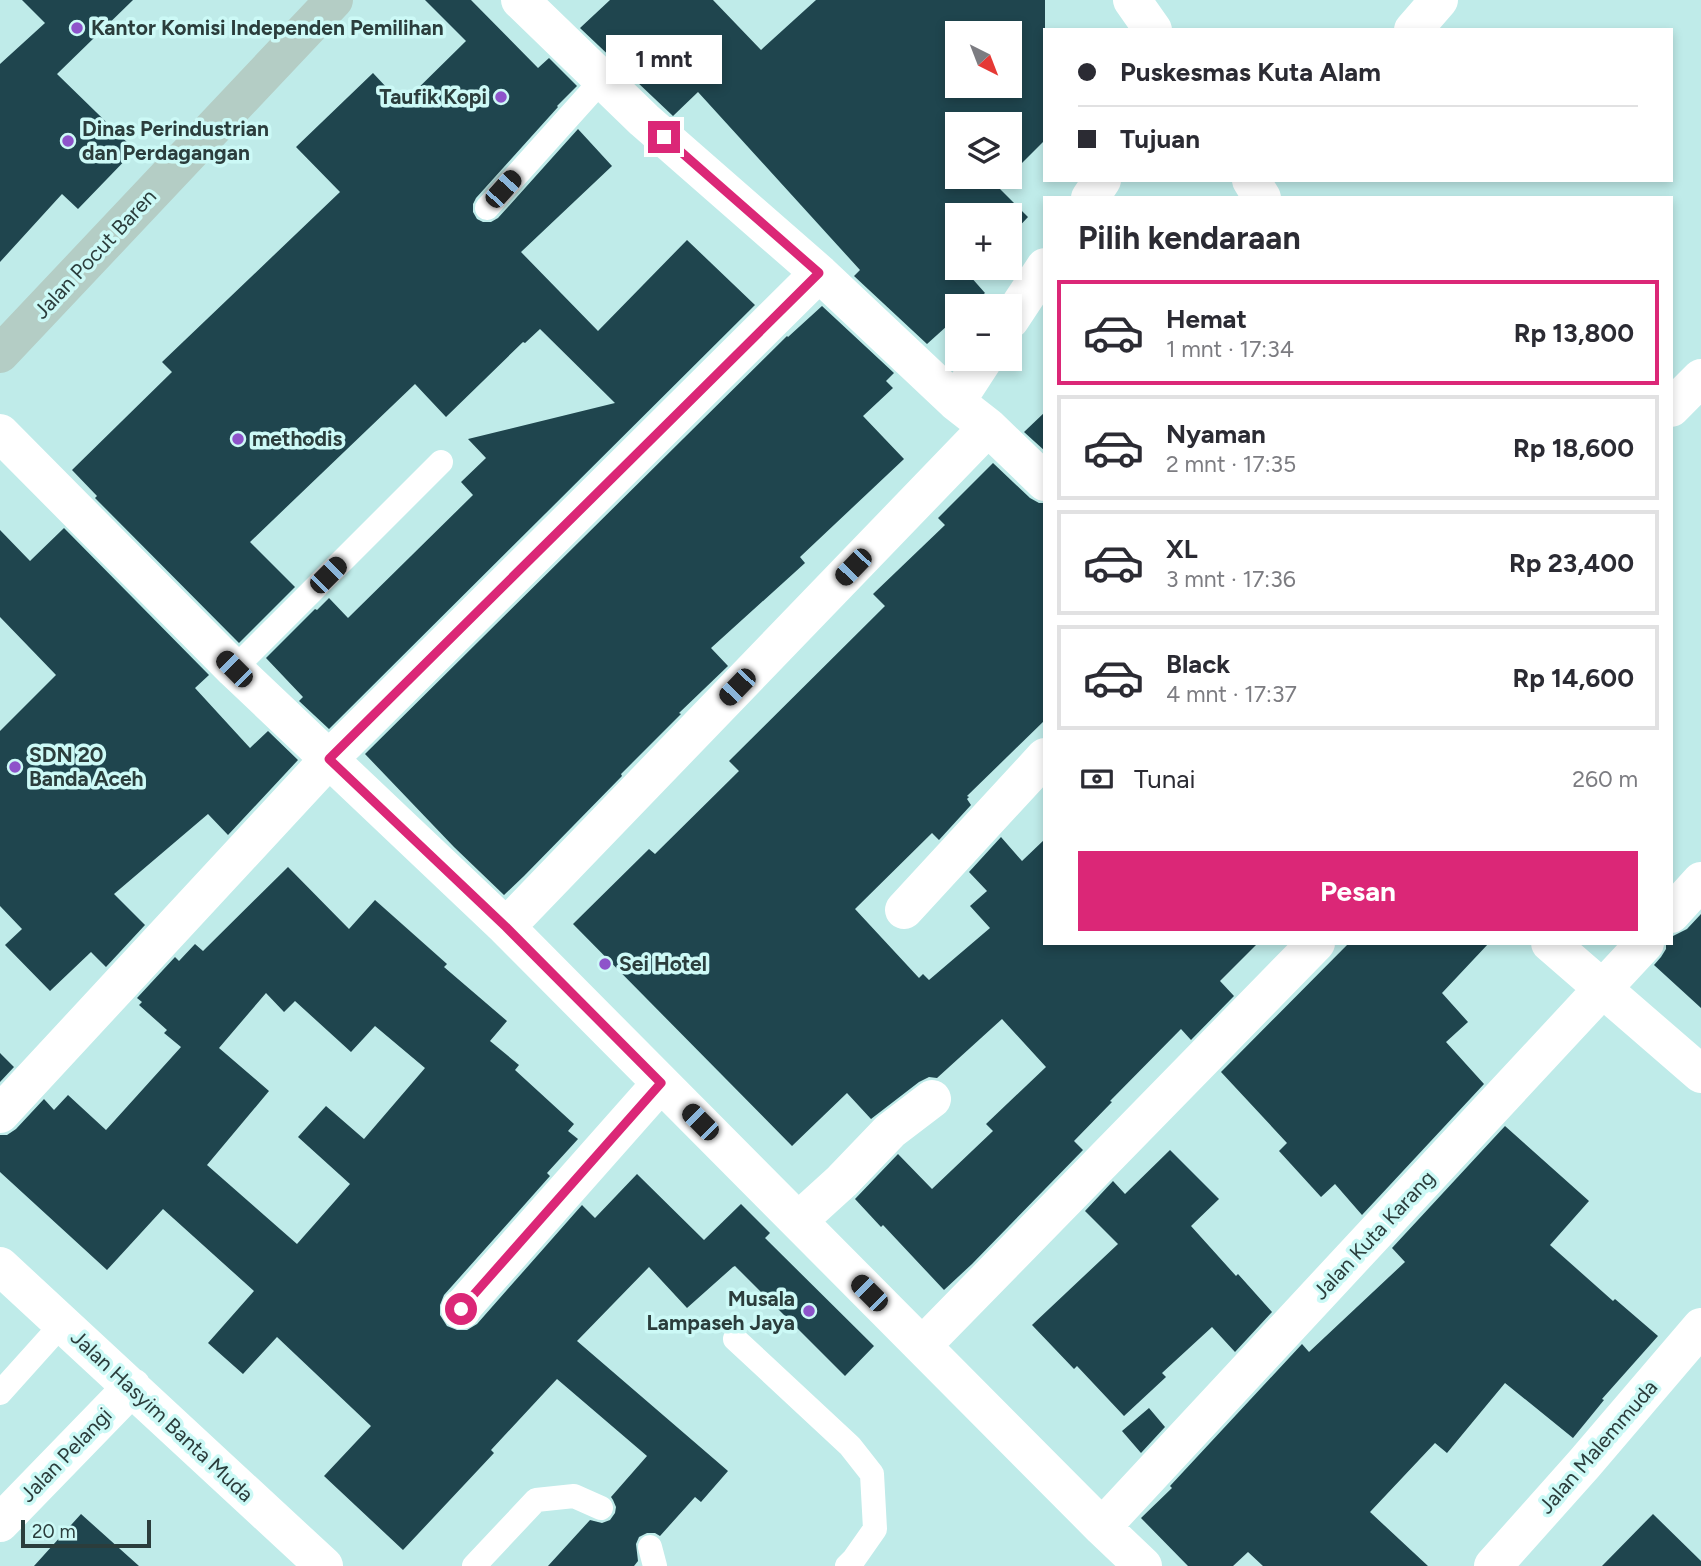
<!DOCTYPE html>
<html lang="id">
<meta charset="utf-8">
<style>
:root{--surface:#fff;--page:#f7f7f7;--text:#2b2b33;--muted:#7c7c81;--line:#e1e1e2;--accent:#db2777}
body{margin:0;font-family:Figtree,sans-serif;background:var(--page);color:var(--text);height:100vh;display:flex;flex-direction:column;font-size:26px;white-space:nowrap}
*{box-sizing:border-box;margin:0}
p{font-size:23px;color:var(--muted)}
.icon{flex:none;width:38px;height:38px;fill:none;stroke:currentColor;stroke-width:2;stroke-linecap:round;stroke-linejoin:round}
.map{position:relative;flex:1;overflow:hidden}
.drawer{position:absolute;left:1043px;top:196px;width:630px;height:749px;display:flex;flex-direction:column;background:var(--surface);border-radius:0px;box-shadow:0 4px 10px #0003}
.drawer>*{flex:none}
.banner{position:absolute;left:1043px;top:28px;width:630px;height:154px;border-radius:0px;box-shadow:0 4px 10px #0003;display:grid;align-content:center;height:154px;padding:0 35px;background:var(--surface)}
.needle{width:46px;rotate:138deg}
.fabs{position:absolute;left:945px;top:21px;display:grid;gap:14px}
.fabs a{display:grid;place-items:center;width:77px;height:77px;border-radius:0px;background:var(--surface);box-shadow:0 4px 10px #0003;font-size:35px}
.scale{position:absolute;left:21px;bottom:18px;width:130px;box-sizing:border-box;padding-left:7px;border:4px solid #2b3d3c;border-top:0;font-size:19px;line-height:24px;white-space:nowrap;color:#2b3d3c;-webkit-text-stroke:5px #ccf9f6;paint-order:stroke}
.end{position:absolute;width:32px;height:32px;margin:-16px;border:9px solid #db2777;background:#fff;box-shadow:0 0 0 4px #fff}
.from{border-radius:50%}
.bubble{position:absolute;height:49px;border-radius:0px;background:var(--surface);box-shadow:0 4px 10px #0003;font-size:23px;font-weight:700;line-height:49px;text-align:center}
.car{position:absolute;width:21px;height:42px;margin:-21px -10px;border-radius:9px;box-shadow:0 0 5px 2px #0007;background:linear-gradient(#222 24%,#8ab4d8 0 40%,#222 0 76%,#8ab4d8 0 86%,#222 0)}
.banner b{display:flex;align-items:center;gap:24px;height:66px;font-size:26px}
.banner b+b{border-top:2px solid var(--line)}
.banner i{width:18px;height:18px;background:var(--text)}
ul{padding:0;list-style:none}
li{display:flex;align-items:center;gap:21px;height:105px;margin:0 14px 10px;padding:0 21px;border:4px solid var(--line);border-radius:0px}
li div{flex:1}
li b{display:block;font-size:26px}
li em{font-style:normal;font-weight:700}
li.selected{border-color:var(--accent)}
li>.icon{width:63px;height:63px;stroke-width:1.5}
h2{padding:0 35px;font-size:32px;line-height:84px}
.pay{display:flex;align-items:center;gap:18px;height:77px;padding:0 35px;font-size:26px}
.pay p{margin-inline-start:auto}
.button{display:flex;gap:14px;margin-top:auto;padding:14px 35px}
.button a{flex:1;height:80px;border-radius:0px;background:var(--accent);color:#fff;font-size:28px;font-weight:700;line-height:80px;text-align:center}
.map>svg:first-child{display:block}
.building{fill:#1f454e;fill-rule:evenodd}
.lines{fill:none;stroke-linecap:round;stroke-linejoin:round}
.lane{stroke:#fff;stroke-width:24}
.street{stroke:#fff;stroke-width:38}
.secondary{stroke:#b4cdc5;stroke-width:38}
.route{stroke:#db2777;stroke-width:9}
.poi-dot{fill:#8e53ca;stroke:#ccf9f6;stroke-width:2.5}
.labels{text-anchor:middle;stroke-width:7;stroke-linejoin:round;paint-order:stroke}
.poi-label{font-size:21px;font-weight:bold;fill:#2b3d3c;stroke:#ccf9f6;text-anchor:start}
.street-label{font-size:21px;fill:#2b3d3c;stroke:#ccf9f6}
</style>
<div class="map">
<svg width="1701" height="1566" viewBox="0 0 1701 1566">
<rect width="100%" height="100%" fill="#bfebe9"/>
<path class="building" d="M22 0H133L57 74 135 150 78 209 62 194 0 262V64L45 23Z
M425 0H471L538 68 549 58 577 86 557 106 558 107 476 198 473 204V212L477 219 483 222H491L498 218 578 129 612 166 521 252 598 331 687 240 755 305 329 729 299 701 303 697 266 658 315 609 317 610 329 598 348 618 473 495 461 482 486 458 468 439 615 403 540 329 525 343 523 342 446 417 415 384 250 542 295 587 239 643 95 498 97 496 72 470 172 372 162 362 340 192 296 147 373 73 402 104 466 41Z
M610 0H713L761 50 816 0H1045V140L1010 175V124H957V177H1008L998 187 1028 217 1010 236V215H957V268H978L970 276 985 293 970 306H957V317L927 344 854 276 860 270 698 92 673 116 580 28ZM957 33H1010V86H957Z
M822 306 894 373 886 381 893 388 863 416 904 459 800 557 805 563 711 648 728 666 679 713 681 714 621 774 622 776 524 876 504 895 454 847 365 754 787 336 788 337Z
M1045 412V451L1024 432Z
M993 463 1030 498 1039 503H1045V720L967 796 969 797 967 799 971 805 939 840 932 833 855 909 919 978 923 974 929 980 990 928 970 906 987 891 969 872 1001 837 1022 861 1045 839V943H1258L1220 981 1234 996 1191 1040 1181 1029 1110 1101 1112 1102 1074 1141 1083 1150 972 1264 944 1290 883 1225 881 1227 855 1199 898 1154 932 1189 993 1131 986 1124 1046 1067 1002 1019 937 1078 929 1077 919 1082 871 1119 847 1093 792 1146 573 924 649 849 655 854 739 771 729 761 885 606 873 594 945 525 938 518Z
M64 528 209 675 195 688 250 748 268 731 298 760 228 835 208 814 114 894 145 925 106 967 91 952 50 991 5 945 22 929 0 906V731L56 675 0 617V530L30 561Z
M288 867 349 929 375 900 447 964 444 967 507 1021 490 1041 519 1065 515 1070 574 1124 568 1131 578 1139 547 1173 550 1176 444 1295 440 1305V1315L447 1326 457 1330H467L477 1324 582 1205 595 1218 637 1174 704 1240 741 1204 770 1233 765 1238 874 1346 845 1376 735 1266 733 1267 687 1308 649 1267 577 1341 728 1471 701 1502 695 1497 660 1536 655 1533H647L639 1537 636 1544 638 1561 634 1566H548L590 1520 602 1523 610 1520 615 1513 616 1507 613 1500 611 1497 647 1456 557 1379 491 1450 494 1453 403 1550 324 1476 371 1426 277 1337 243 1374 208 1343 254 1291 163 1209 107 1270 0 1172V1135H7L16 1129 44 1099 54 1110 68 1095 106 1130 181 1047 164 1033 167 1030 139 1005 142 1002 137 998 175 957 179 961 195 944 203 951ZM266 993 284 1012 295 1001 351 1052 375 1026 425 1068 364 1139 326 1106 298 1137 350 1184 297 1244 207 1165 269 1091 219 1048Z
M1701 914V1008L1654 965 1661 957 1666 949V943H1671V937L1687 929Z
M1349 943H1489L1442 993 1468 1022 1446 1042 1484 1084 1362 1215 1335 1184 1321 1197 1279 1151 1287 1143 1221 1072Z
M0 1053 14 1067 0 1082Z
M1505 1126 1589 1201 1550 1245 1613 1301 1615 1299 1658 1336 1602 1399 1604 1400 1573 1438 1505 1383 1447 1453 1435 1443 1370 1512 1428 1566H1263L1248 1552 1233 1566H1188L1141 1518 1172 1488 1170 1486 1302 1344 1309 1352 1405 1262 1392 1248Z
M1170 1150 1219 1199 1191 1226 1236 1276 1238 1274 1272 1312 1235 1352 1212 1327 1162 1373 1166 1377 1124 1416 1077 1366 1074 1369 1032 1325 1118 1244 1085 1211 1113 1181 1125 1194Z
M1149 1408 1165 1427 1141 1453 1122 1431Z
M81 1514 139 1566H34Z
M1653 1514 1701 1561V1566H1602Z"/>
<g class="lines">
<path class="lane" d="M487 208 602 80
M234 669 441 462
M735 1339 850 1446 872 1474 875 1529 854 1559 847 1566
M0 1393 62 1324
M650 1547 655 1566
M474 1566 536 1500 574 1496 601 1508"/>
<path class="street" d="M520 0 644 120 819 273 956 402 988 427 1045 482
M1132 0 1153 30
M1413 30 1439 0
M1251 180 1262 198
M1090 198 1102 180
M1010 320 1045 267
M956 402 984 359
M1671 408 1701 378
M0 433 234 669 506 927 1102 1527 1143 1566
M904 910 1045 757
M1671 914 1701 881
M506 927 988 427
M1550 943 1701 1074
M0 1114 329 759 819 273
M798 1221 842 1181 890 1131 932 1099
M0 1266 324 1566
M461 1309 661 1083
M922 1346 1316 943
M0 1523 132 1387
M1102 1527 1645 943
M1493 1566 1584 1464 1701 1327"/>
<path class="secondary" d="M0 354 334 0"/>
</g>
<g class="lines">
<path class="route" d="M461 1309 661 1083 506 927 329 759 819 273 664 137"/>
</g>
<g class="poi-dot">
<circle cx="77" cy="28" r="7"/>
<circle cx="501" cy="97" r="7"/>
<circle cx="68" cy="141" r="7"/>
<circle cx="238" cy="439" r="7"/>
<circle cx="15" cy="767" r="7"/>
<circle cx="605" cy="964" r="7"/>
<circle cx="809" cy="1311" r="7"/>
</g>
<g class="labels">
<g class="poi-label">
<text x="91" y="35">Kantor Komisi Independen Pemilihan</text>
<text x="487" y="104" text-anchor="end">Taufik Kopi</text>
<text x="82" y="136">Dinas Perindustrian<tspan x="82" dy="24">dan Perdagangan</tspan></text>
<text x="252" y="446">methodis</text>
<text x="29" y="762">SDN 20<tspan x="29" dy="24">Banda Aceh</tspan></text>
<text x="619" y="971">Sei Hotel</text>
<text x="795" y="1306" text-anchor="end">Musala<tspan x="795" dy="24">Lampaseh Jaya</tspan></text>
</g>
<g class="street-label">
<text transform="translate(95 254) rotate(-47)" y="7">Jalan Pocut Baren</text>
<text transform="translate(1374 1235) rotate(-47)" y="7">Jalan Kuta Karang</text>
<text transform="translate(162 1416) rotate(43)" y="7">Jalan Hasyim Banta Muda</text>
<text transform="translate(1598 1447) rotate(-49)" y="7">Jalan Malemmuda</text>
<text transform="translate(66 1455) rotate(-46)" y="7">Jalan Pelangi</text>
</g>
</g>
</svg>
<div class="fabs">
<a><svg class="needle" viewBox="-14 -14 28 28"><path d="M0-13l5 13h-10z" fill="#e53935"/><path d="M0 13l5-13h-10z" fill="#7c7c81"/></svg></a>
<a><svg class="icon" aria-label="layers" viewBox="0 0 24 24"><path d="M12 4l9 5-9 5-9-5zM3 14l9 5 9-5"/></svg></a>
<a>+</a>
<a>−</a>
</div>
<div class="scale">20 m</div>
<i class="end from" style="left:461px;top:1309px"></i>
<i class="end" style="left:664px;top:137px"></i>
<div class="bubble" style="left:606px;top:35px;width:116px">1 mnt</div>
<i class="car" style="left:503px;top:189px;rotate:42deg"></i>
<i class="car" style="left:853px;top:567px;rotate:224deg"></i>
<i class="car" style="left:328px;top:575px;rotate:45deg"></i>
<i class="car" style="left:234px;top:669px;rotate:315deg"></i>
<i class="car" style="left:737px;top:687px;rotate:224deg"></i>
<i class="car" style="left:700px;top:1122px;rotate:315deg"></i>
<i class="car" style="left:869px;top:1293px;rotate:315deg"></i>
<div class="banner">
<b><i class="from"></i>Puskesmas Kuta Alam</b>
<b><i></i>Tujuan</b>
</div>
<section class="drawer">
<h2>Pilih kendaraan</h2>
<ul>
<li class="selected"><svg class="icon" aria-label="car" viewBox="0 0 24 24"><path d="M5 17H2v-5l4-1 3-4h7l3 4 3 1v5h-3M9 17h6M6 11h13"/><circle cx="7" cy="17" r="2"/><circle cx="17" cy="17" r="2"/></svg><div><b>Hemat</b><p>1 mnt · 17:34</p></div><em>Rp 13,800</em></li>
<li><svg class="icon" aria-label="car" viewBox="0 0 24 24"><path d="M5 17H2v-5l4-1 3-4h7l3 4 3 1v5h-3M9 17h6M6 11h13"/><circle cx="7" cy="17" r="2"/><circle cx="17" cy="17" r="2"/></svg><div><b>Nyaman</b><p>2 mnt · 17:35</p></div><em>Rp 18,600</em></li>
<li><svg class="icon" aria-label="car" viewBox="0 0 24 24"><path d="M5 17H2v-5l4-1 3-4h7l3 4 3 1v5h-3M9 17h6M6 11h13"/><circle cx="7" cy="17" r="2"/><circle cx="17" cy="17" r="2"/></svg><div><b>XL</b><p>3 mnt · 17:36</p></div><em>Rp 23,400</em></li>
<li><svg class="icon" aria-label="car" viewBox="0 0 24 24"><path d="M5 17H2v-5l4-1 3-4h7l3 4 3 1v5h-3M9 17h6M6 11h13"/><circle cx="7" cy="17" r="2"/><circle cx="17" cy="17" r="2"/></svg><div><b>Black</b><p>4 mnt · 17:37</p></div><em>Rp 14,600</em></li>
</ul>
<div class="pay"><svg class="icon" aria-label="cash" viewBox="0 0 24 24"><path d="M3 7h18v10H3z"/><circle cx="12" cy="12" r="2"/></svg>Tunai<p>260 m</p></div>
<div class="button"><a>Pesan</a></div>
</section>
</div>
